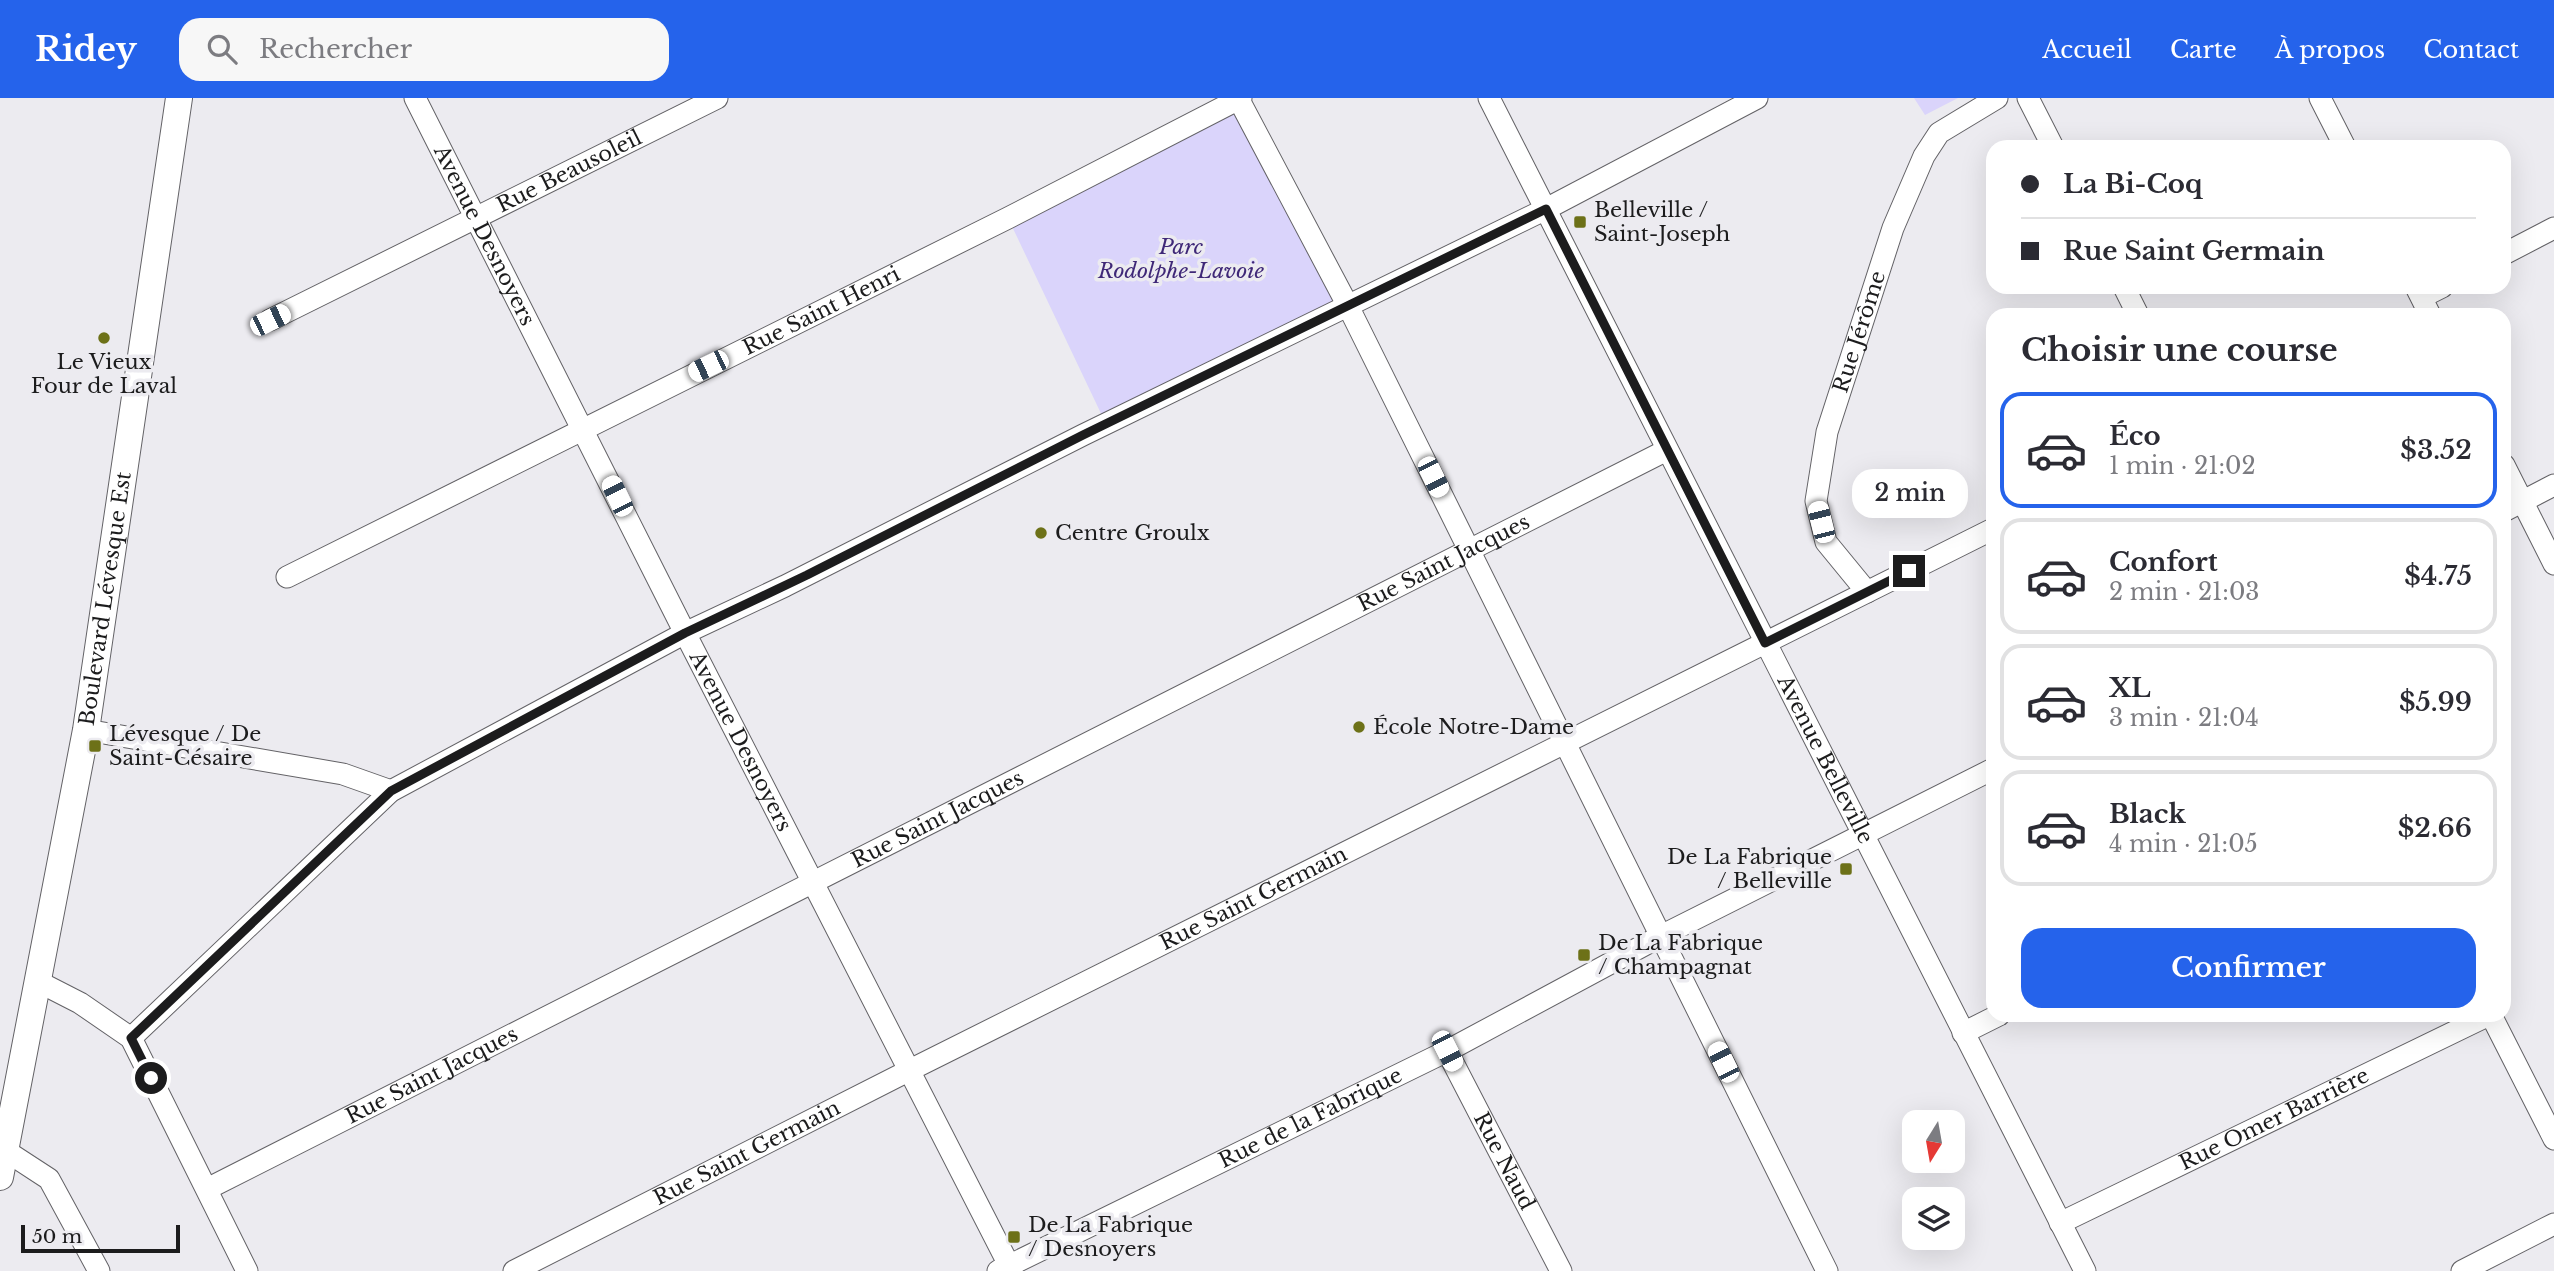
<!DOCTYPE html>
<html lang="fr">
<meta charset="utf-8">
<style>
:root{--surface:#fff;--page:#f7f7f7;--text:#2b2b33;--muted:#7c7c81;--line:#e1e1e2;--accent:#2563eb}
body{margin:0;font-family:"Libre Baskerville",serif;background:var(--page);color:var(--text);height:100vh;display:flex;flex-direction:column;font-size:26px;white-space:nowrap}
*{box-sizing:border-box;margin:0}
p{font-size:23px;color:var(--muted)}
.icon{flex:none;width:38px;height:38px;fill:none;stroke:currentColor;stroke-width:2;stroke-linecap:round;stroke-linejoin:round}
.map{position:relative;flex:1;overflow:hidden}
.details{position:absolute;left:1986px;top:210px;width:525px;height:714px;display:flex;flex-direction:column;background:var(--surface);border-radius:21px;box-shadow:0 7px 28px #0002}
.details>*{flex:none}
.hud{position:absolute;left:1986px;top:42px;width:525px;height:154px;border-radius:21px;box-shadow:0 7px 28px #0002;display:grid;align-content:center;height:154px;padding:0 35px;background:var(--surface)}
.needle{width:46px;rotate:191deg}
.controls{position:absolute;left:1902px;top:1012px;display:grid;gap:14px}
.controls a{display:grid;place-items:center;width:63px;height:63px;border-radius:14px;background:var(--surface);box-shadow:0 7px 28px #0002;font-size:35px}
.scale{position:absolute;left:21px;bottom:18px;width:159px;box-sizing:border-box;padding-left:7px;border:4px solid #1c1c1d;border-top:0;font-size:19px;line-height:24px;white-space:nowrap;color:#1c1c1d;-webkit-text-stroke:5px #ecebf0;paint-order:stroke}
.end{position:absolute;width:32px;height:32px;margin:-16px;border:9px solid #1c1c1d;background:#fff;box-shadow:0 0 0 4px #fff}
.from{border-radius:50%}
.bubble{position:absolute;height:49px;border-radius:21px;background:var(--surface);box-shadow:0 7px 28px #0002;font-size:23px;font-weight:600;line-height:49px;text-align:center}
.car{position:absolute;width:21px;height:42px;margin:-21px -10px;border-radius:9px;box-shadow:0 0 5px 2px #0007;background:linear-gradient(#fff 24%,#345 0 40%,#fff 0 76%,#345 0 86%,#fff 0)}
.hud b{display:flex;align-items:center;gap:24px;height:66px;font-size:26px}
.hud b+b{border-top:2px solid var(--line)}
.hud i{width:18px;height:18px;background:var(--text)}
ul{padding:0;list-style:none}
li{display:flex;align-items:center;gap:21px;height:116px;margin:0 14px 10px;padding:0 21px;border:4px solid var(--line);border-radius:21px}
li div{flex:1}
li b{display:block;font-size:26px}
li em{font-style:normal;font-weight:600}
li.on{border-color:var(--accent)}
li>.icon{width:63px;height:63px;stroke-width:1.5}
h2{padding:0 35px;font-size:32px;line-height:84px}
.cta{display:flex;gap:14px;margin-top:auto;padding:14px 35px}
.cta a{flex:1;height:80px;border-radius:21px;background:var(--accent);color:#fff;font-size:28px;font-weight:600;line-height:80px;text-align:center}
header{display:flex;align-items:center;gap:42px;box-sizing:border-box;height:98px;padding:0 35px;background:var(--accent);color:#fff}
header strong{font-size:33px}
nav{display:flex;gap:38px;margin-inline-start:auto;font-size:24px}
.search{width:490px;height:63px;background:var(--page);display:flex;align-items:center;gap:18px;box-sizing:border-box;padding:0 24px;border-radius:21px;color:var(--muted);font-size:26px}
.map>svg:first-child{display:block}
.green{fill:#dad4fb}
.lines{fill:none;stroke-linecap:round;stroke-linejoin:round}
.minor-casing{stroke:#636266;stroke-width:23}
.tertiary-casing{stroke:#636266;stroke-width:28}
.minor{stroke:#fff;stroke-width:21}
.tertiary{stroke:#fff;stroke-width:26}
.route{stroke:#1c1c1d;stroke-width:9}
.poi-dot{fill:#6d7118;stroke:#ecebf0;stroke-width:2.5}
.labels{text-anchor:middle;stroke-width:7;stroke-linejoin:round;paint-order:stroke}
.street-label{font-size:21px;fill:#1c1c1d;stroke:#ecebf0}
.poi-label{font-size:21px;fill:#1c1c1d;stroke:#ecebf0;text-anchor:start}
.park-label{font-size:21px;font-style:italic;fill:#3f2877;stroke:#ecebf0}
</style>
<header>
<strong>Ridey</strong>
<div class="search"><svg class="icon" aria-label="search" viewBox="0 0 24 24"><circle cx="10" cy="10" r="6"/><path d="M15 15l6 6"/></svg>Rechercher</div>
<nav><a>Accueil</a><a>Carte</a><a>À propos</a><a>Contact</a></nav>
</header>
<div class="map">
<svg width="2554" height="1173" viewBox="0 0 2554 1173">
<rect width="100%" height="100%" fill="#ecebf0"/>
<path class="green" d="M1914 0H1958L1925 17Z
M1238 2 1348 208 1106 326 1008 120Z"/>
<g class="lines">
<defs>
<g id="minor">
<path id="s1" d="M415 0 685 535 1012 1173"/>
<path d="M1238 0 1348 208 1827 1173"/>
<path id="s2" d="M1489 0 2085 1173"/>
<path d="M2028 0 2053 49"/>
<path d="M2320 0 2345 49"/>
<path d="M2504 156 2554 130"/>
<path d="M2124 189 2138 217"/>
<path d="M2416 189 2430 217"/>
<path d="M2422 199 2442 189"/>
<path id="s3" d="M270 222 717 0"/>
<path d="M2504 367 2554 466"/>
<path d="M2504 413 2554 387"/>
<path id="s4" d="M287 479 1008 120 1241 0"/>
<path id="s5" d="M1867 494 1826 444 1816 403 1827 334 1893 130 1924 58 1939 35 1997 0"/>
<path d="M86 632 343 676 391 693"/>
<path d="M37 883 80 905 131 940 247 1173"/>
<path d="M2491 917 2554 1041"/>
<path d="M1963 935 1999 917"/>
<path d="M131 940 391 693 685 535 785 488 1083 337 1546 111 1757 0"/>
<path id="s6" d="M1447 953 1561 1173"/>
<path d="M6 1053 49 1081 99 1173"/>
<path id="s7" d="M207 1091 1667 352"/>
<path id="s8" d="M2060 1125 2489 917"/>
<path id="s9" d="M514 1173 910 972 1993 431"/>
<path id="s10" d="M998 1173 1447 953 1661 838 1993 671"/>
<path d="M2462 1173 2554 1126"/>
</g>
<g id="tertiary">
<path id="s11" d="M0 1079 86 632 179 0"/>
</g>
</defs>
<use href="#minor" class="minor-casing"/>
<use href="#tertiary" class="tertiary-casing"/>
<use href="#minor" class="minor"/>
<use href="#tertiary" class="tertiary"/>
</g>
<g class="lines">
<path class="route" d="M151 980 131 940 391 693 685 535 807 477 1083 337 1546 111 1765 545 1909 473"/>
</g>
<g class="poi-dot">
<rect x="1573" y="117" width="14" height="14" rx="3.5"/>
<circle cx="104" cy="240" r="7"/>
<circle cx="1041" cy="435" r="7"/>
<circle cx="1359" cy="629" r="7"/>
<rect x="88" y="641" width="14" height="14" rx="3.5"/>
<rect x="1839" y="764" width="14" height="14" rx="3.5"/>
<rect x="1577" y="850" width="14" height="14" rx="3.5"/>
<rect x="1007" y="1132" width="14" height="14" rx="3.5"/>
</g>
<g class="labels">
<g class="street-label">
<text dy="7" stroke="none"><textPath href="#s3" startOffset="334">Rue Beausoleil</textPath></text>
<text dy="7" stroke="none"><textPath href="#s1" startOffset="154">Avenue Desnoyers</textPath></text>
<text dy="7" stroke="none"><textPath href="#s4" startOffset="597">Rue Saint Henri</textPath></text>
<text dy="7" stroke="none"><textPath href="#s5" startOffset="282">Rue Jérôme</textPath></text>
<text dy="7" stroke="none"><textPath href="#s7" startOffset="1386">Rue Saint Jacques</textPath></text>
<text dy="7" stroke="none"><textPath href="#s11" startOffset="588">Boulevard Lévesque Est</textPath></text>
<text dy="7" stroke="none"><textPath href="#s1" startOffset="721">Avenue Desnoyers</textPath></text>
<text dy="7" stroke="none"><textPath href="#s2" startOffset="742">Avenue Belleville</textPath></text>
<text dy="7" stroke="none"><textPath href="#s7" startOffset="819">Rue Saint Jacques</textPath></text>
<text dy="7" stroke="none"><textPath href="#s9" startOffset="828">Rue Saint Germain</textPath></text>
<text dy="7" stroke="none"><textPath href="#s7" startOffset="252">Rue Saint Jacques</textPath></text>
<text dy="7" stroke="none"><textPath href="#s10" startOffset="348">Rue de la Fabrique</textPath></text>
<text dy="7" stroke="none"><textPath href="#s8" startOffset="238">Rue Omer Barrière</textPath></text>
<text dy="7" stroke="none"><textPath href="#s9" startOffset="261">Rue Saint Germain</textPath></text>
<text dy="7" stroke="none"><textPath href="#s6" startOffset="124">Rue Naud</textPath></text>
</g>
<g class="poi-label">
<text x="1594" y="119">Belleville /<tspan x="1594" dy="24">Saint-Joseph</tspan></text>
<text x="104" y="271" text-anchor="middle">Le Vieux<tspan x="104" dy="24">Four de Laval</tspan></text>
<text x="1055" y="442">Centre Groulx</text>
<text x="1373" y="636">École Notre-Dame</text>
<text x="109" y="643">Lévesque / De<tspan x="109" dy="24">Saint-Césaire</tspan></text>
<text x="1832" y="766" text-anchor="end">De La Fabrique<tspan x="1832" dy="24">/ Belleville</tspan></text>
<text x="1598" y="852">De La Fabrique<tspan x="1598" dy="24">/ Champagnat</tspan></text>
<text x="1028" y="1134">De La Fabrique<tspan x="1028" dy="24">/ Desnoyers</tspan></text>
</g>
<g class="park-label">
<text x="1181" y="156">Parc<tspan x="1181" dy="24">Rodolphe-Lavoie</tspan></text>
</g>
</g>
</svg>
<div class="controls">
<a><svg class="needle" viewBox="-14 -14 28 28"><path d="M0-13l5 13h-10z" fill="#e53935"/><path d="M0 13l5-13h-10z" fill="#7c7c81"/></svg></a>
<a><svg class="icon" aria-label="layers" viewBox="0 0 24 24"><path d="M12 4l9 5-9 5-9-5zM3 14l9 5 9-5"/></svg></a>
</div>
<div class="scale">50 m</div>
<i class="end from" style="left:151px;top:980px"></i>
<i class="end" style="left:1909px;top:473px"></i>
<div class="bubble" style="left:1852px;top:371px;width:116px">2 min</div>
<i class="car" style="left:270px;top:222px;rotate:64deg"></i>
<i class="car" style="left:708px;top:268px;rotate:244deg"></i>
<i class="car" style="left:1433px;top:379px;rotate:154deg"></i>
<i class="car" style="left:617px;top:398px;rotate:334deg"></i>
<i class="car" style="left:1821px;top:424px;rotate:346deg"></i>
<i class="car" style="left:1447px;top:953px;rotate:153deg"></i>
<i class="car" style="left:1723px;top:964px;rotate:334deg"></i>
<div class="hud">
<b><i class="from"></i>La Bi-Coq</b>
<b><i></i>Rue Saint Germain</b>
</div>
<section class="details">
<h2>Choisir une course</h2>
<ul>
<li class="on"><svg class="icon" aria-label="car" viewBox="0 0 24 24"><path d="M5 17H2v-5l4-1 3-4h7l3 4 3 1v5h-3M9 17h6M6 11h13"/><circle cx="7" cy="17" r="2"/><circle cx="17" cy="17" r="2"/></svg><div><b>Éco</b><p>1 min · 21:02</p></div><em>$3.52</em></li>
<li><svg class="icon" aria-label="car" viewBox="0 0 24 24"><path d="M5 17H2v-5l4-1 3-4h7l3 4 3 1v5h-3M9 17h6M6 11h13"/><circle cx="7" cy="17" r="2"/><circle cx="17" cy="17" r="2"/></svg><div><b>Confort</b><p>2 min · 21:03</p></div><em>$4.75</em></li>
<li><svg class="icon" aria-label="car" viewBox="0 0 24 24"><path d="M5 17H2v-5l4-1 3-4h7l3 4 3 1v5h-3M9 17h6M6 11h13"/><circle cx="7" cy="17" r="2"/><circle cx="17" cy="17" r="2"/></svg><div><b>XL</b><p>3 min · 21:04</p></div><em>$5.99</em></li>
<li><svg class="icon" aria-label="car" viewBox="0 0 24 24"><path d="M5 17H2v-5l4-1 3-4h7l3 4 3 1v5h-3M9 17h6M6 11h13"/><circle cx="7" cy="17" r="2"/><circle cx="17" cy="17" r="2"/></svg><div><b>Black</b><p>4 min · 21:05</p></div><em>$2.66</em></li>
</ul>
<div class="cta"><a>Confirmer</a></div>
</section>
</div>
